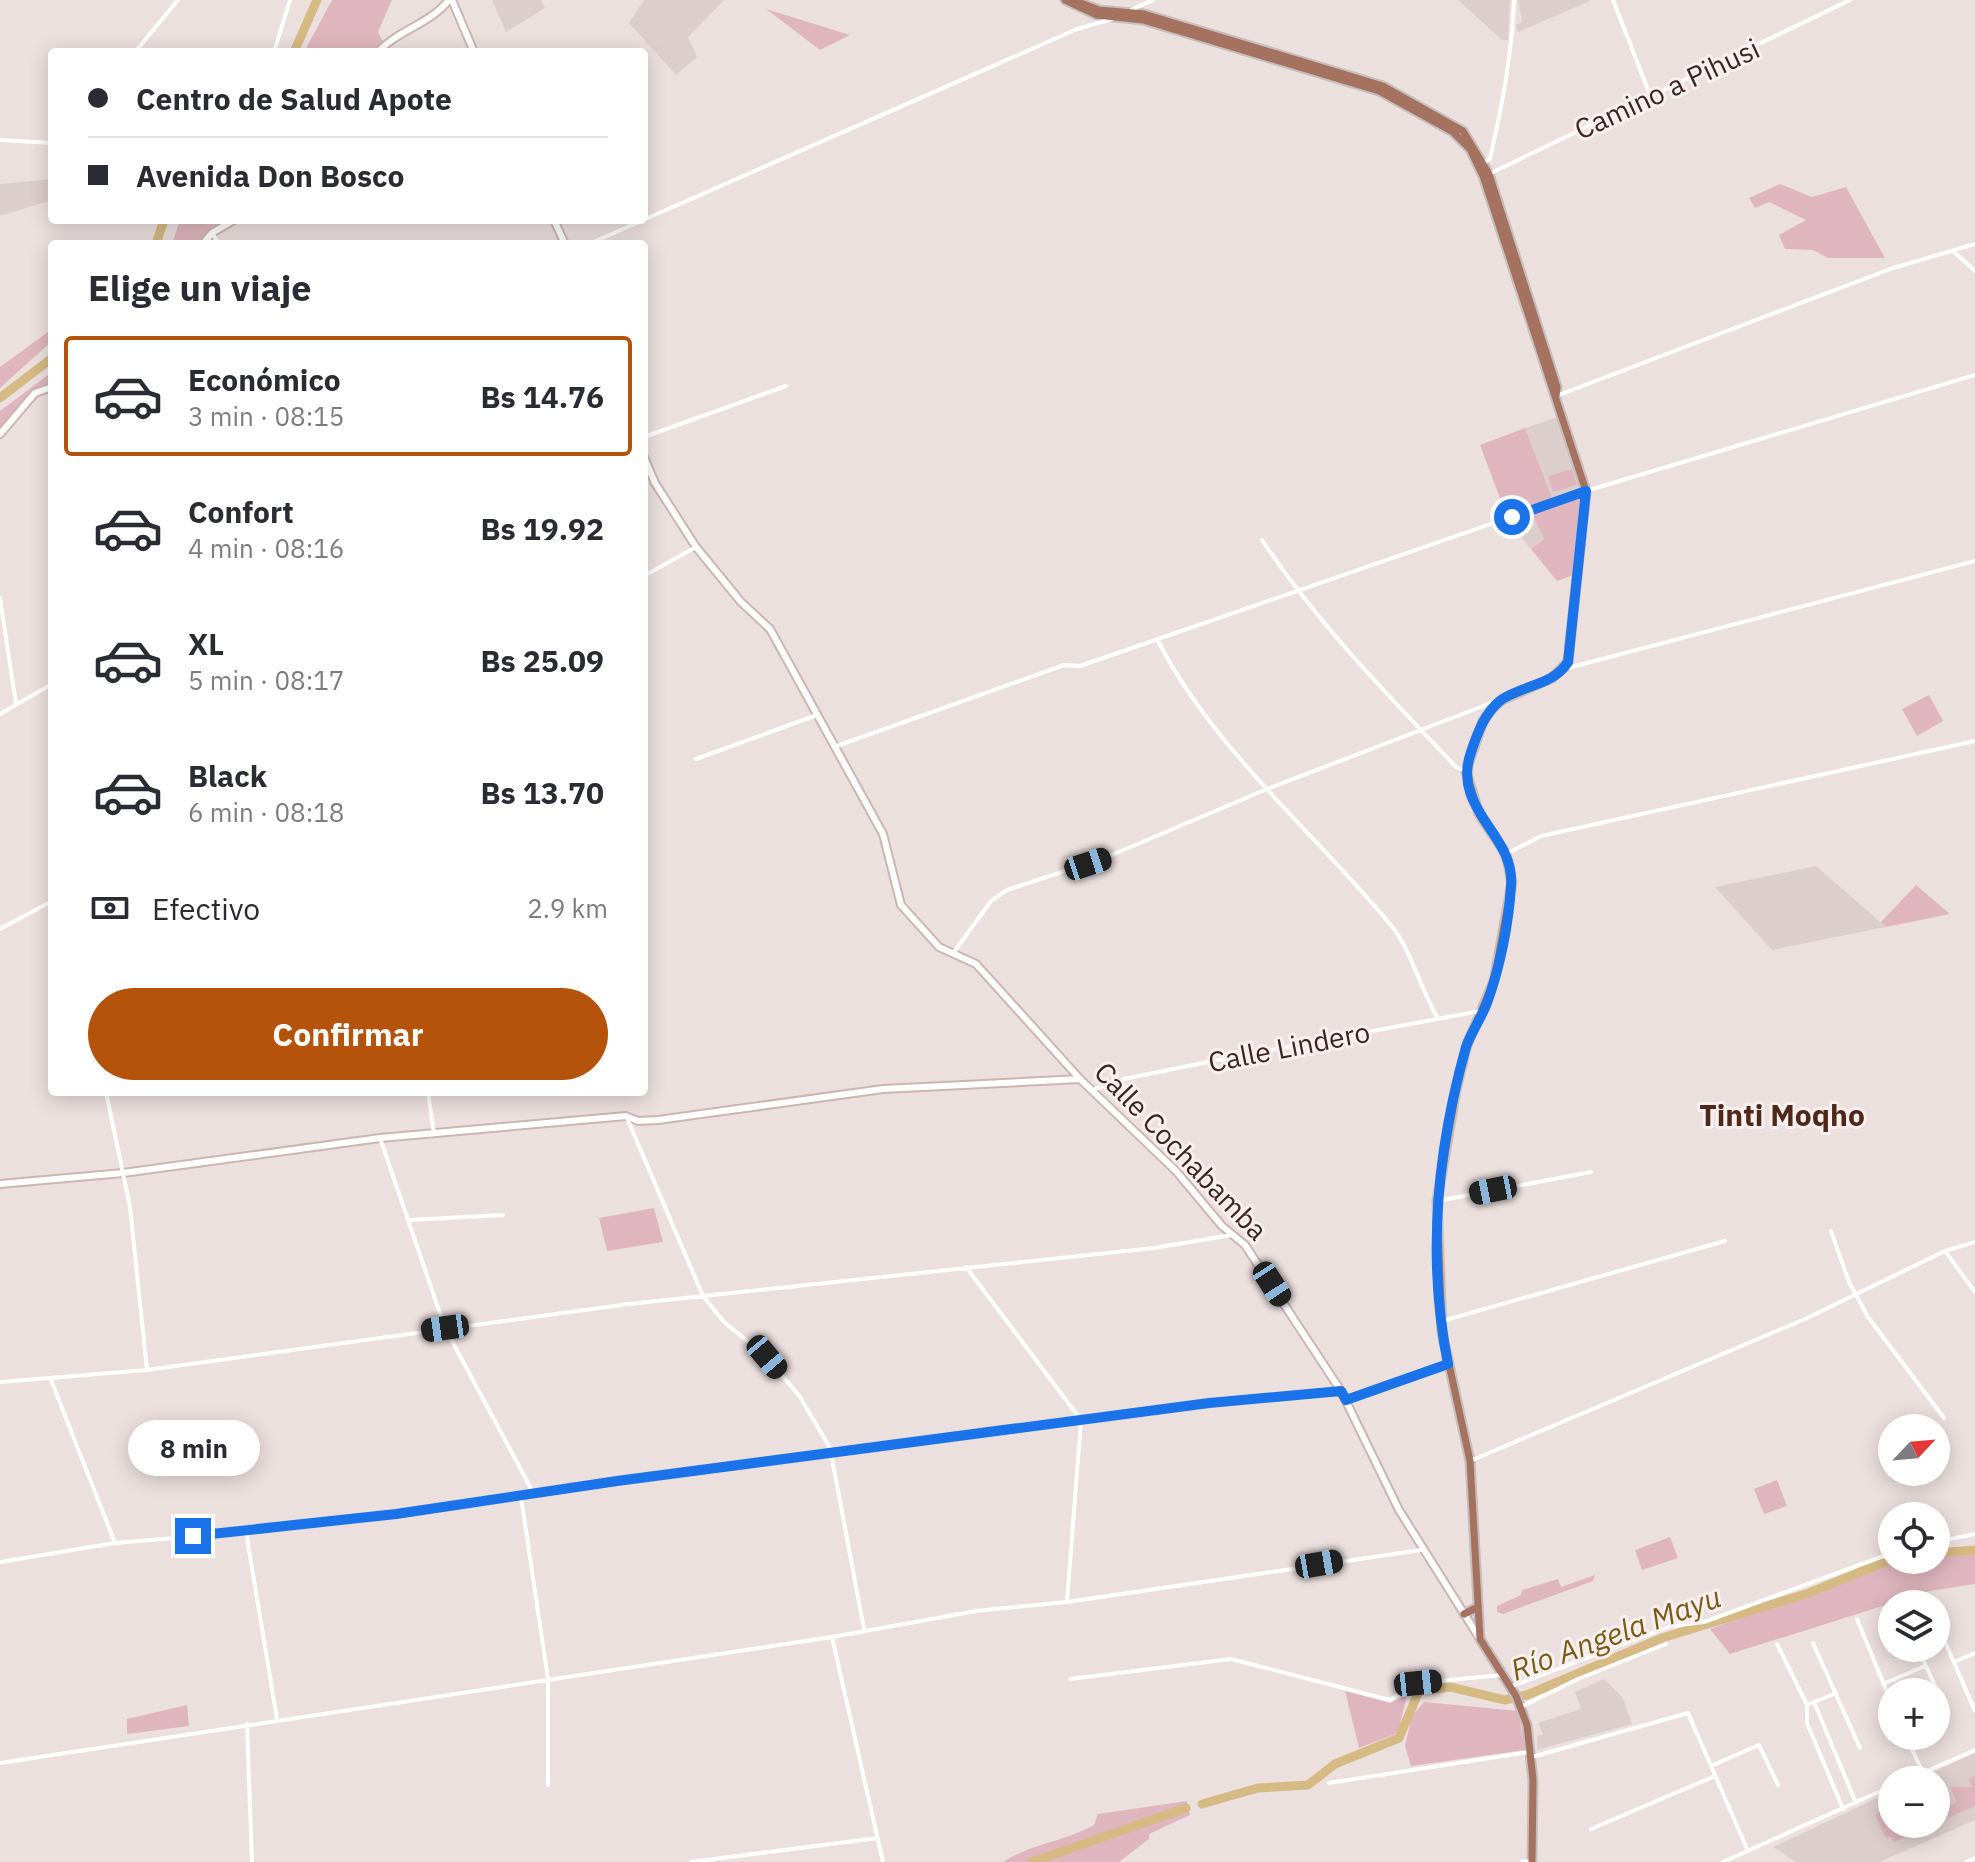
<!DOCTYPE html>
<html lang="es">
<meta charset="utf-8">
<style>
:root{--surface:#fff;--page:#f2f2f3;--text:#2b2b33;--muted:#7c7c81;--line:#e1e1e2;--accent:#b45309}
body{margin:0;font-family:"IBM Plex Sans",sans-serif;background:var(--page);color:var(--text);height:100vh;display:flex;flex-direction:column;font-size:30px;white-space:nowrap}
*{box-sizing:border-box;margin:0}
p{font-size:26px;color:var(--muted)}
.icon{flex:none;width:44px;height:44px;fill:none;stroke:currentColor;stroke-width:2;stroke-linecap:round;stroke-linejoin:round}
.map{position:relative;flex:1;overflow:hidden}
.panel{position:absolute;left:48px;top:240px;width:600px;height:856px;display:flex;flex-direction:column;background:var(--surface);border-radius:8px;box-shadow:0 4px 20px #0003}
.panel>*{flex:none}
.hud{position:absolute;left:48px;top:48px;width:600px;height:176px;border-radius:8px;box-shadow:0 4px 20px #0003;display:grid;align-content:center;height:176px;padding:0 40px;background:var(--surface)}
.needle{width:52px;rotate:64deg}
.controls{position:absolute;left:1878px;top:1414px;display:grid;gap:16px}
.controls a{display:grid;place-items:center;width:72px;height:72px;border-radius:50%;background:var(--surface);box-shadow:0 4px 20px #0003;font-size:40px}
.end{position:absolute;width:36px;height:36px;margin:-18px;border:10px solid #1a73e8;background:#fff;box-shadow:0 0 0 4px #fff}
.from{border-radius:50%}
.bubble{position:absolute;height:56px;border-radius:28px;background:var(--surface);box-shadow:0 4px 20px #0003;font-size:26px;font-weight:700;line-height:56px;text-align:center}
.car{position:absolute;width:24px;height:48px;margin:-24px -12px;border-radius:10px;box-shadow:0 0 6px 2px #0007;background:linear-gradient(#222 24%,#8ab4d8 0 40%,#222 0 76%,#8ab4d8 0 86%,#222 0)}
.hud b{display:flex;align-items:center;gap:28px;height:76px;font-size:30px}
.hud b+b{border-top:2px solid var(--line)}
.hud i{width:20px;height:20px;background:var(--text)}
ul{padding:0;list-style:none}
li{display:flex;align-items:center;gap:24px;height:120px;margin:0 16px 12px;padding:0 24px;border:4px solid transparent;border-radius:8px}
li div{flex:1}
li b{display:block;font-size:30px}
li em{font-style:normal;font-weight:700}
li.on{border-color:var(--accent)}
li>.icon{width:72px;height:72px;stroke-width:1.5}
h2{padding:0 40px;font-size:36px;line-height:96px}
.pay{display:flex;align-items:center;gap:20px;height:88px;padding:0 40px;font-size:30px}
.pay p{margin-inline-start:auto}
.button{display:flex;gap:16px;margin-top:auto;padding:16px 40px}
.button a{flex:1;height:92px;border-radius:48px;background:var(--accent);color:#fff;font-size:32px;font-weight:700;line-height:92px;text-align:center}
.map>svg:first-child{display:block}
.built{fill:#dccecd}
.green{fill:#dfb6bf}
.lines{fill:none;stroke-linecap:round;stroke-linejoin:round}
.river{stroke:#d5ba83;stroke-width:9}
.secondary-casing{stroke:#ccb6b2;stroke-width:10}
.primary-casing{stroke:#c5bebc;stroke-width:11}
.street{stroke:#fff;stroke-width:4}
.secondary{stroke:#fff;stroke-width:6}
.primary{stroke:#a57260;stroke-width:7}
.route{stroke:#1a73e8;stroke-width:10}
.labels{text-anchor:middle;stroke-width:6;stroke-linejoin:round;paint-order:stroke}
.street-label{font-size:28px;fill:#3d261f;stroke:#f8f0f0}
.neighbourhood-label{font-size:30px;font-weight:bold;fill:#50281a;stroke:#f8f0f0}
.water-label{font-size:30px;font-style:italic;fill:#7d5b15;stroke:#f8f0f0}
</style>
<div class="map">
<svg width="1975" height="1862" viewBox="0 0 1975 1862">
<rect width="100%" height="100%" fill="#ece0df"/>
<path class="built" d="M492 0H541L545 8 506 32Z
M644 0H724L688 37 697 57 676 75 629 23Z
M1458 0H1510L1508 40H1502Z
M1518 0H1590V1L1518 32 1516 25 1522 22Z
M52 179V200L0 216V184Z
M1558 417 1581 489 1552 498 1525 428Z
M1533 514 1544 539 1531 549 1509 523Z
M1816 866 1886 927 1772 950 1715 887Z
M1604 1679 1623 1698 1632 1724 1537 1750V1736L1543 1734 1538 1723 1581 1709 1575 1692Z
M1975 1753V1820L1880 1862H1796L1773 1847 1892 1791V1824H1936V1780H1916Z"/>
<path class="green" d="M332 0H392L378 32 383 42 373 52H304Z
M766 9 850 35 820 50Z
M1780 184 1812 197 1846 187 1885 258H1828L1813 250 1785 249 1779 235 1806 220 1769 202 1755 208 1749 198Z
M180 220H224L212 227 198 244H172Z
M52 329V341L0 388V367Z
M52 372V383L33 390 0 435V411Z
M1525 428 1552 498 1506 514 1480 445Z
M1572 469 1577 485 1553 492 1548 476Z
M1584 495 1576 574 1557 581 1531 549 1544 539 1532 513Z
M1929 695 1943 721 1917 736 1902 709Z
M1916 885 1950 914 1886 927 1881 922Z
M654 1208 663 1242 607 1251 599 1218Z
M1777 1480 1787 1506 1764 1514 1754 1489Z
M1670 1537 1678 1558 1642 1570 1635 1550Z
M1975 1554V1584L1930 1591 1730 1654 1710 1629 1884 1566 1906 1560Z
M1595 1575 1593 1581 1503 1614 1497 1612V1606L1521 1595 1522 1590 1558 1579 1561 1587Z
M1345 1691 1390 1703 1407 1695 1398 1733 1359 1748Z
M1424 1702 1518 1711 1525 1750 1411 1766 1405 1746 1412 1716Z
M187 1705 189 1726 127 1734V1719Z
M1975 1776V1806L1936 1823V1808L1938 1811 1957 1802 1950 1787H1972L1968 1779Z
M1187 1801 1190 1815 1149 1834V1839L1119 1862H1003C1032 1843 1064 1842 1094 1825L1098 1814Z
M1891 1801 1892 1824 1899 1833 1920 1824H1934L1894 1842 1891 1836 1886 1838 1875 1815Z"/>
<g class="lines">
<path class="river" d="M294 52 317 0
M156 244 164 220
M0 398 52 358
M1936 1553 1975 1550
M1202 1804 1258 1788 1308 1785 1335 1764 1399 1738 1419 1691 1451 1687 1505 1700 1527 1695 1662 1638 1809 1593 1892 1559
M1032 1862 1186 1808"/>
<defs>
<path id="secondary" d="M452 0 474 52
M378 52C398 30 430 24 449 0
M554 220 565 244
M203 244 212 233 234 220
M0 434 35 393 52 387
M644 457 655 483 696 547 741 602 770 629 883 834 901 905 939 947 976 964 1080 1079 1176 1171 1222 1226 1245 1245 1341 1391 1399 1510 1480 1639
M0 1184 123 1173 380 1138 626 1116 638 1121 658 1120 883 1089 1080 1079"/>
<path id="primary" d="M1065 0 1097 15 1143 20 1379 91 1453 132 1470 149 1483 176 1586 491 1568 662 1552 678 1502 700 1493 708 1483 721 1466 771 1479 814 1506 854 1512 883 1494 981 1467 1045 1456 1090 1437 1201 1442 1332 1470 1461 1480 1639 1516 1696 1527 1725 1533 1780 1532 1862
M1073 0 1099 10 1144 14 1383 86 1463 131 1489 174 1557 387 1556 396
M1464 1614 1478 1607"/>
</defs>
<use href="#secondary" class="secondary-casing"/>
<use href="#primary" class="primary-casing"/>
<path class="street" d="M1613 0 1650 95
M1131 10 1153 0
M135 52 178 0
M274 52 290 0
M0 140 52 143
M1481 164 1490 159C1502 105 1512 55 1514 0
M1489 174 1850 0
M212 233 219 244
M589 244 1077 29 1112 19
M1953 251 1975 271
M1556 396 1893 268 1975 244
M644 437 786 386
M1262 540C1318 624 1387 694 1456 767L1466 771
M644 576 696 547
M0 598 16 704
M1157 639C1213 749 1313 831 1390 924 1411 949 1420 988 1437 1017
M1564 669 1975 561
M0 714 52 684
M834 747 1064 665 1080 666 1586 491 1975 375
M696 759 817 715
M1506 854 1541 836 1975 741
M0 929 52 901
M954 952 991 901 1007 890 1107 857 1267 789 1499 700
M1095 1089 1124 1079 1218 1060 1480 1011
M106 1092 130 1207 147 1370
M428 1092 434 1134
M627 1118 703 1296 724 1322 767 1357 800 1397 830 1448 864 1629
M380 1138 445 1328 534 1494
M1437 1201 1591 1172
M409 1220 503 1215
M1831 1231 1849 1282 1868 1317 1944 1418
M1945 1251 1975 1292
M966 1267 1081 1420 1067 1602
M1442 1321 1725 1241
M51 1380 115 1543
M0 1382 147 1370 629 1304 1154 1248 1232 1235
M1346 1400 1448 1364
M1470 1461 1805 1319 1945 1251 1975 1242
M521 1497 548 1679V1785
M246 1532 277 1719
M1936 1542 1975 1534
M0 1562 115 1543 246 1532 396 1514 617 1481 1209 1403 1341 1391
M1926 1597 1929 1604
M1857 1619 1892 1704
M1936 1621 1975 1711
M832 1637 883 1862
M1813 1643 1860 1748
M1777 1644 1807 1705V1723L1843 1809
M1918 1648 1943 1704
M1954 1662 1975 1653
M1070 1679 1231 1659 1390 1700 1418 1683 1502 1675
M1883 1684 1925 1666
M1510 1687 1671 1626 1704 1622 1892 1553
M1814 1702 1856 1803
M1807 1705 1836 1693
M1521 1707 1578 1679 1666 1644
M247 1724 252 1862
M1906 1736 1923 1773
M1532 1757 1688 1713 1748 1851
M0 1763 832 1637 976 1611 1067 1602 1421 1550
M1711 1766 1759 1745 1778 1785
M1906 1780 1975 1750
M1329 1783 1529 1752
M1591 1829 1715 1776
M691 1862 878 1838
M1522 1862 1532 1861
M1723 1862 1892 1786
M1966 1862 1975 1858"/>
<use href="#secondary" class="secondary"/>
<use href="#primary" class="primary"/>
</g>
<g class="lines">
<path class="route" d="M193 1536 396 1514 617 1481 1209 1403 1341 1391 1346 1400 1448 1364C1427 1259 1437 1150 1466 1047 1471 1032 1481 1019 1487 1003 1500 967 1509 923 1511 885 1515 834 1451 810 1471 752 1477 734 1485 712 1501 700 1522 685 1553 686 1568 662L1586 491 1512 517"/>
</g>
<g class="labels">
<g class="street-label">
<text transform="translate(1667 89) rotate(-25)" y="10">Camino a Pihusi</text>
<text transform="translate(1289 1047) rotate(-11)" y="10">Calle Lindero</text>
<text transform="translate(1181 1151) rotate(46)" y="10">Calle Cochabamba</text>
</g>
<g class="neighbourhood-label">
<text x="1782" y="1126">Tinti Moqho</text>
</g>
<g class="water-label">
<text transform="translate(1616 1634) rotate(-20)" y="10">Río Angela Mayu</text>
</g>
</g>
</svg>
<div class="controls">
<a><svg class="needle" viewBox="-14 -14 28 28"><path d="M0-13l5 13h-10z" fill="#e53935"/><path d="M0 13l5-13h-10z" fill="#7c7c81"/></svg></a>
<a><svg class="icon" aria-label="locate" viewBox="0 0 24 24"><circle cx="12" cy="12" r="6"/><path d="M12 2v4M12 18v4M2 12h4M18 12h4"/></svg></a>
<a><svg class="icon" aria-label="layers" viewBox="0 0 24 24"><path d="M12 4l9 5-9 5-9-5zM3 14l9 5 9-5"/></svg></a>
<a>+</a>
<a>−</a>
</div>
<i class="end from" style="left:1512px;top:517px"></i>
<i class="end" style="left:193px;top:1536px"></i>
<div class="bubble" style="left:128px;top:1420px;width:132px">8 min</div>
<i class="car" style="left:1088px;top:864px;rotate:72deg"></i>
<i class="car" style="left:1493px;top:1190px;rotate:259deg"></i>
<i class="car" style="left:1272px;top:1284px;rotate:147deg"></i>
<i class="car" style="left:445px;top:1328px;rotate:262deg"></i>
<i class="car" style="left:767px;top:1357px;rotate:140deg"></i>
<i class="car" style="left:1319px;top:1564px;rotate:80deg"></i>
<i class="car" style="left:1418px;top:1683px;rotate:84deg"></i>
<div class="hud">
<b><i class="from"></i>Centro de Salud Apote</b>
<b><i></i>Avenida Don Bosco</b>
</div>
<section class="panel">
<h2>Elige un viaje</h2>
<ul>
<li class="on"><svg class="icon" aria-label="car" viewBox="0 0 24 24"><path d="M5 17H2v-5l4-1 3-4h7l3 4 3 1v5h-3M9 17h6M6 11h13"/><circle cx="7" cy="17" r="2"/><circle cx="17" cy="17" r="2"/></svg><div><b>Económico</b><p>3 min · 08:15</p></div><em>Bs 14.76</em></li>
<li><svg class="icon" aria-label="car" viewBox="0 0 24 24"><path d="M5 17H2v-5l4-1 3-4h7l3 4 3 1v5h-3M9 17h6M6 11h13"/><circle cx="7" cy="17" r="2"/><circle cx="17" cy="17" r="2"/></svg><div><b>Confort</b><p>4 min · 08:16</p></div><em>Bs 19.92</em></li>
<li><svg class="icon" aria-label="car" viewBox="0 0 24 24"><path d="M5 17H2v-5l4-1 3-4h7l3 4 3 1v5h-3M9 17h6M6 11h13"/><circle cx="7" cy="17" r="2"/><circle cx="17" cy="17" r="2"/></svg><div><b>XL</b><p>5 min · 08:17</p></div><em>Bs 25.09</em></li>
<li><svg class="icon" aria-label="car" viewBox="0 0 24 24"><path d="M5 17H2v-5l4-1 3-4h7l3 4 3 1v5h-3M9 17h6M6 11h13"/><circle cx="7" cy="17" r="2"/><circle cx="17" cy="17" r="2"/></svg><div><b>Black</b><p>6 min · 08:18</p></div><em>Bs 13.70</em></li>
</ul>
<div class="pay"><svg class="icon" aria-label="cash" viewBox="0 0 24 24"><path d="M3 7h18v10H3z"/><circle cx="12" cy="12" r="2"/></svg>Efectivo<p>2.9 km</p></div>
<div class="button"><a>Confirmar</a></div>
</section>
</div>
